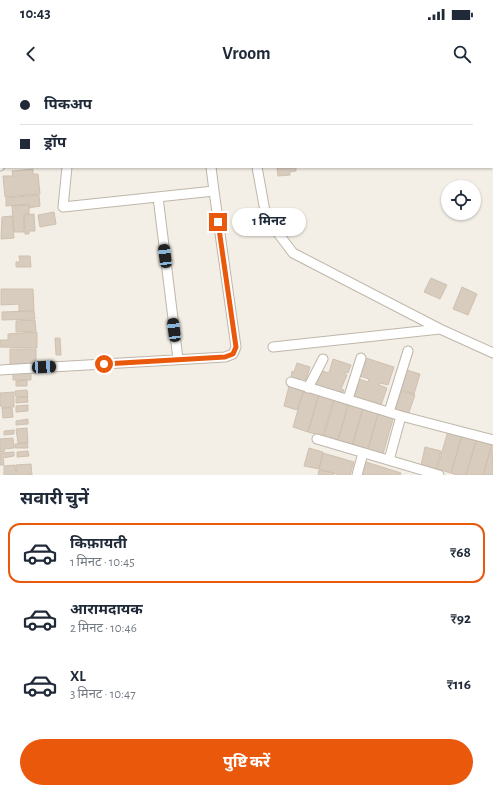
<!DOCTYPE html>
<html lang="hi">
<meta charset="utf-8">
<style>
:root{--surface:#fff;--page:#f2f2f3;--text:#1f2937;--muted:#747a83;--line:#e0e1e3;--accent:#ea580c}
body{margin:0;font-family:"Alegreya Sans","Noto Sans Devanagari",sans-serif;background:var(--page);color:var(--text);height:100vh;display:flex;flex-direction:column;font-size:15px;white-space:nowrap}
*{box-sizing:border-box;margin:0}
p{font-size:13px;color:var(--muted)}
.icon{flex:none;width:22px;height:22px;fill:none;stroke:currentColor;stroke-width:2;stroke-linecap:round;stroke-linejoin:round}
.map{position:relative;height:395px;overflow:hidden}
.side{display:flex;flex-direction:column;background:var(--surface);flex:1}
.side>*{flex:none}
.banner{position:absolute;left:0px;top:0px;width:493px;height:88px;box-shadow:0 1px 3px #0004;display:grid;align-content:center;height:88px;padding:0 20px;background:var(--surface)}
.buttons{position:absolute;left:441px;top:100px;display:grid;gap:8px}
.buttons a{display:grid;place-items:center;width:40px;height:40px;border-radius:50%;background:var(--surface);box-shadow:0 1px 3px #0004;font-size:20px}
.end{position:absolute;width:18px;height:18px;margin:-9px;border:5px solid #ea580c;background:#fff;box-shadow:0 0 0 2px #fff}
.from{border-radius:50%}
.bubble{position:absolute;height:28px;border-radius:14px;background:var(--surface);box-shadow:0 1px 3px #0004;font-size:13px;font-weight:700;line-height:28px;text-align:center}
.car{position:absolute;width:12px;height:24px;margin:-12px -6px;border-radius:5px;box-shadow:0 0 3px 1px #0007;background:linear-gradient(#222 24%,#8ab4d8 0 40%,#222 0 76%,#8ab4d8 0 86%,#222 0)}
.banner b{display:flex;align-items:center;gap:14px;height:38px;font-size:15px}
.banner b+b{border-top:1px solid var(--line)}
.banner i{width:10px;height:10px;background:var(--text)}
ul{padding:0;list-style:none}
li{display:flex;align-items:center;gap:12px;height:60px;margin:0 8px 6px;padding:0 12px;border:2px solid transparent;border-radius:12px}
li div{flex:1}
li b{display:block;font-size:15px}
li em{font-style:normal;font-weight:700}
li.selected{border-color:var(--accent)}
li>.icon{width:36px;height:36px;stroke-width:1.5}
h2{padding:0 20px;font-size:18px;line-height:48px}
.action{display:flex;gap:8px;margin-top:auto;padding:8px 20px}
.action a{flex:1;height:46px;border-radius:24px;background:var(--accent);color:#fff;font-size:16px;font-weight:700;line-height:46px;text-align:center}
.status{display:flex;justify-content:space-between;align-items:center;height:28px;padding:0 20px;background:var(--surface);direction:ltr}
.status svg{height:11px;fill:currentColor}
header{display:flex;justify-content:space-between;align-items:center;height:52px;padding:0 20px;background:var(--surface);font-size:18px;font-weight:700}
.map>svg:first-child{display:block}
.building{fill:#d8ccbf;stroke:#d0c1af}
.lines{fill:none;stroke-linecap:round;stroke-linejoin:round}
.street-casing{stroke:#bfb6a9;stroke-width:11}
.street{stroke:#fff;stroke-width:9}
.route{stroke:#ea580c;stroke-width:5}
</style>
<div class="status"><b>10:43</b><svg viewBox="0 0 49 12"><path d="M0 12V9h3v3zM5 12V6h3v6zM10 12V3h3v9zM15 12V0h3v12zM26 1h20v11H26zM47 4h2v5h-2z"/></svg></div>
<header><svg class="icon" aria-label="back" viewBox="0 0 24 24"><path d="M15 5l-7 7 7 7"/></svg>Vroom<svg class="icon" aria-label="search" viewBox="0 0 24 24"><circle cx="10" cy="10" r="6"/><path d="M15 15l6 6"/></svg></header>
<div class="map">
<svg width="493" height="395" viewBox="0 0 493 395">
<rect width="100%" height="100%" fill="#f3efe6"/>
<path class="building" d="M277 87H296V91L290 92V95L278 96Z
M33 89V94H38L40 114 5 117 3 96H13L12 91Z
M39 115 40 126 29 128V124L6 126V118Z
M29 125V134H24V152H14L12 126Z
M54 132 56 144 40 147 38 135Z
M34 134 35 151H29V154H25L24 135Z
M12 136 14 158 1 159 2 137Z
M19 176H30L31 187H16V182H20Z
M431 198 447 205 440 219 424 212Z
M462 207 477 214 468 235 453 229Z
M1 209H33L34 231H19V224L1 225Z
M34 231 35 239 2 240V232Z
M35 240 36 251 16 252V241Z
M37 252V268L0 267V260H8V254Z
M55 258H60L61 275H56Z
M10 269H36V285L10 284Z
M366 278 394 287 388 305 380 303 379 305 387 308 381 325 373 323V324L354 317 359 299 368 302 369 299 360 296Z
M333 279 351 285 348 293 345 292V294L347 295 341 309 344 310 342 314 315 305 317 301H318L322 291 329 293Z
M297 283 310 287 306 300 300 298 299 302 293 300 294 298 291 297 292 291 294 292Z
M13 286H31V300H13Z
M407 290 420 294 414 314 400 309Z
M27 300V306H16V301Z
M289 306 304 310 297 330 284 326Z
M304 309 319 314 308 352 293 347Z
M27 310 28 317H16L15 311Z
M399 310 415 315 408 335 393 330Z
M14 312V327L2 328V326H0V313Z
M319 314 334 318 323 356 308 352Z
M27 317 28 322 16 323V318Z
M335 318 349 322 338 360 324 356Z
M349 322 363 327 352 365 338 360Z
M28 325V331L16 332V326Z
M364 326 379 331 368 369 353 364Z
M2 328H12L13 337 3 338Z
M379 331 394 336 383 374 368 369Z
M28 339V344L16 345V341Z
M27 348 28 363H18L16 349Z
M14 350V354L4 355V351Z
M448 351 462 355 451 393 437 389Z
M462 355 476 360 466 395H457L451 393Z
M13 358 14 368 4 369 5 371 0 372V359Z
M477 359 492 364 483 395H466Z
M27 363 28 368H15V364Z
M492 364 493 395H483Z
M425 367 441 371 436 389 421 385Z
M309 368 323 372 319 389 304 386Z
M28 371 29 376 17 377V372Z
M14 372V376L3 378 4 385H0V373Z
M323 373 354 382 350 395H340L319 389Z
M366 382 401 393 400 395H361Z
M31 384 32 395H17L16 385Z
M15 385 16 395H4V386Z
M319 390 334 393 333 395H318Z"/>
<g class="lines">
<defs>
<path id="street" d="M242 0V1
M456 0V1
M8 1V0
M72 1V0
M157 1 168 0
M492 45H493
M0 86 1 77
M67 87 63 127 214 111 211 87
M257 87 265 131 274 148 293 173 440 249 493 273
M158 117 178 279
M273 267 440 249
M0 290 225 277 233 274 236 267 214 111
M291 302 401 336
M308 308 323 279
M348 319 361 278
M389 332 408 271
M317 359 439 395
M389 380 401 336 493 360
M357 395 363 373"/>
</defs>
<use href="#street" class="street-casing"/>
<use href="#street" class="street"/>
</g>
<g class="lines">
<path class="route" d="M104 284 225 277 233 274 236 267 218 142"/>
</g>
</svg>
<div class="buttons">
<a><svg class="icon" aria-label="locate" viewBox="0 0 24 24"><circle cx="12" cy="12" r="6"/><path d="M12 2v4M12 18v4M2 12h4M18 12h4"/></svg></a>
</div>
<i class="end from" style="left:104px;top:284px"></i>
<i class="end" style="left:218px;top:142px"></i>
<div class="bubble" style="left:232px;top:128px;width:74px">1 मिनट</div>
<i class="car" style="left:165px;top:176px;rotate:353deg"></i>
<i class="car" style="left:174px;top:250px;rotate:353deg"></i>
<i class="car" style="left:44px;top:287px;rotate:87deg"></i>
<div class="banner">
<b><i class="from"></i>पिकअप</b>
<b><i></i>ड्रॉप</b>
</div>
</div>
<section class="side">
<h2>सवारी चुनें</h2>
<ul>
<li class="selected"><svg class="icon" aria-label="car" viewBox="0 0 24 24"><path d="M5 17H2v-5l4-1 3-4h7l3 4 3 1v5h-3M9 17h6M6 11h13"/><circle cx="7" cy="17" r="2"/><circle cx="17" cy="17" r="2"/></svg><div><b>किफ़ायती</b><p>1 मिनट · 10:45</p></div><em>₹68</em></li>
<li><svg class="icon" aria-label="car" viewBox="0 0 24 24"><path d="M5 17H2v-5l4-1 3-4h7l3 4 3 1v5h-3M9 17h6M6 11h13"/><circle cx="7" cy="17" r="2"/><circle cx="17" cy="17" r="2"/></svg><div><b>आरामदायक</b><p>2 मिनट · 10:46</p></div><em>₹92</em></li>
<li><svg class="icon" aria-label="car" viewBox="0 0 24 24"><path d="M5 17H2v-5l4-1 3-4h7l3 4 3 1v5h-3M9 17h6M6 11h13"/><circle cx="7" cy="17" r="2"/><circle cx="17" cy="17" r="2"/></svg><div><b>XL</b><p>3 मिनट · 10:47</p></div><em>₹116</em></li>
</ul>
<div class="action"><a>पुष्टि करें</a></div>
</section>
